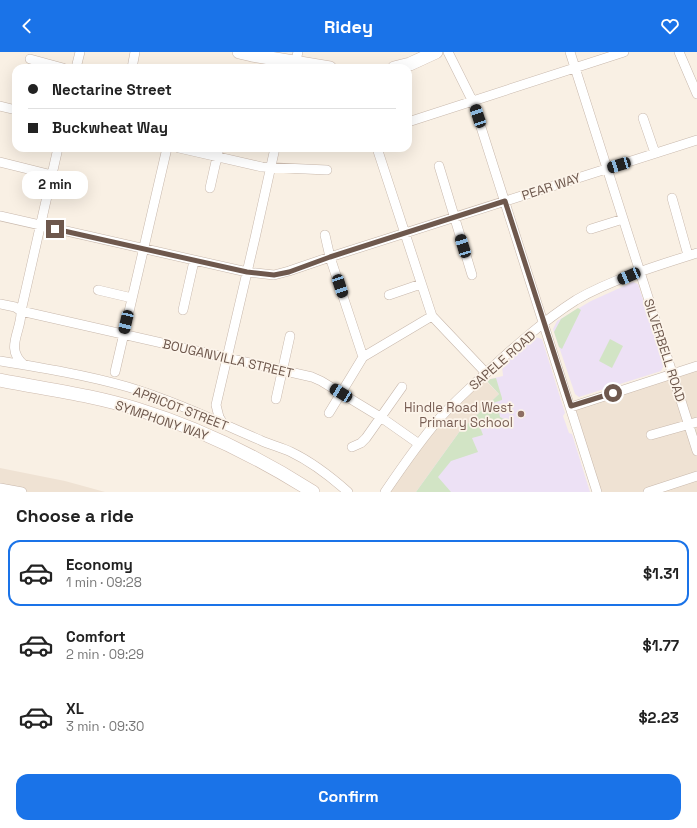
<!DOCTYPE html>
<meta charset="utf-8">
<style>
:root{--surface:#fff;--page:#f2f2f2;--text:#222;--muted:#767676;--line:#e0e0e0;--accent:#1a73e8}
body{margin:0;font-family:"Space Grotesk",sans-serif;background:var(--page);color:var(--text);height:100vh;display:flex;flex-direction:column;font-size:15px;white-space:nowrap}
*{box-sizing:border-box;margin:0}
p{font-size:13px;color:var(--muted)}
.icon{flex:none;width:22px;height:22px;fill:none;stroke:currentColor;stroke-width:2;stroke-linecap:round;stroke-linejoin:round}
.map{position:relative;height:440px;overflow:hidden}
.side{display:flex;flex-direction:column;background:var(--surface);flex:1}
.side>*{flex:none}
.top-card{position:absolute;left:12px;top:12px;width:400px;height:88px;border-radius:12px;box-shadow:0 4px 16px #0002;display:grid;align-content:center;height:88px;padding:0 16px;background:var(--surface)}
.end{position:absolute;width:18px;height:18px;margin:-9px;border:5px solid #6e584d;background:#fff;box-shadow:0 0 0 2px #fff}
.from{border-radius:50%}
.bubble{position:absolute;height:28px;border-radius:12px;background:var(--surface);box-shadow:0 4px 16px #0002;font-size:13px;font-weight:800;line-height:28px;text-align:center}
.car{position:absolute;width:12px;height:24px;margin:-12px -6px;border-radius:5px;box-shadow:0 0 3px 1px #0007;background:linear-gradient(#222 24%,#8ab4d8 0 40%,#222 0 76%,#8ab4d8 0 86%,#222 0)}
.top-card b{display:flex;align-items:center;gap:14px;height:38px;font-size:15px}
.top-card b+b{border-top:1px solid var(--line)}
.top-card i{width:10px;height:10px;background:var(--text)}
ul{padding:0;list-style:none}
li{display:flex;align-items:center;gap:12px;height:66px;margin:0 8px 6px;padding:0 8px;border:2px solid transparent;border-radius:12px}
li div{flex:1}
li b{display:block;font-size:15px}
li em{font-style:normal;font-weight:800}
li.active{border-color:var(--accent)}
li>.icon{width:36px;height:36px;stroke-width:1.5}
h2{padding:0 16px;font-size:18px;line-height:48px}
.primary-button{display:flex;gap:8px;margin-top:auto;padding:8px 16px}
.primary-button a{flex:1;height:46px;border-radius:12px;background:var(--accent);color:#fff;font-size:16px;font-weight:800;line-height:46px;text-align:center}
header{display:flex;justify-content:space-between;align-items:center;height:52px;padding:0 16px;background:var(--accent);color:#fff;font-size:18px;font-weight:800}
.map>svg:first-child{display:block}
.residential{fill:#efe2d3}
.education{fill:#ede1f5}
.green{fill:#d2e4c5}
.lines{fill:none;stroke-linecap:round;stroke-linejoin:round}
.street-casing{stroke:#c8b8ac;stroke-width:10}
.secondary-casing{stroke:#cdbaad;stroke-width:14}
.street{stroke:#fff;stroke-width:9}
.secondary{stroke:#fff;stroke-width:13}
.route{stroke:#6e584d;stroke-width:5}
.education-dot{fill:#8d6e63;stroke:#fcf4ea;stroke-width:1.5}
.labels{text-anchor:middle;stroke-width:3.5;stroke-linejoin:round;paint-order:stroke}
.street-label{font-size:13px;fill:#6e584d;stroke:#fcf4ea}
.education-label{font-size:13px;fill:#785e54;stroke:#fcf4ea;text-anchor:end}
</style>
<header><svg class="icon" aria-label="back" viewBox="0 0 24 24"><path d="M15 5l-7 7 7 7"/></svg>Ridey<svg class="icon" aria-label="heart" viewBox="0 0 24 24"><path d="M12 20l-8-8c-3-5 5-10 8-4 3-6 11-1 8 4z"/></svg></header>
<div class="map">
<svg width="697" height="440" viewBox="0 0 697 440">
<rect width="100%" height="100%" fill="#f9f0e4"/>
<path class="residential" d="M697 315V440H597L571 355Z
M482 325 499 342 460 379 416 440H385L419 393Z
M0 416 65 429 105 440H0Z"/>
<path class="education" d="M633 230 638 232 664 313 661 319 579 345 575 342 553 277 557 269 591 249Z
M535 285 542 287 565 361 563 364 569 381 572 382 590 440H416L460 379 499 342 486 328 503 324 502 314Z"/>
<path class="green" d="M578 256 581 258 562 297 559 295 554 280 561 267Z
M610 287 623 294 612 316 599 309Z
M496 326 502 346V348L493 351 496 359 499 360 500 365 504 367 480 375 483 383 472 386 478 400 451 409 438 425 451 440H416L460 379 499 342 486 328Z"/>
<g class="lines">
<defs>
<path id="street" d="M448 0 473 50 597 440
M570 0 697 399
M679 0 697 42
M30 7 63 16
M294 15 298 0
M76 16 80 0
M132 16 135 0
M0 54 16 58
M643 66 655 101
M408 70 624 0
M179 96 262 115 327 118
M377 96 432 264 486 321
M0 110 52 123
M439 114 472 223
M210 136 219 96
M672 146 688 203
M0 164 247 220 274 223 289 219 330 205 697 88
M591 177 623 167
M325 183 330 205 363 305
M98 238 132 246
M389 243 421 232
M0 252 15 255 21 259 312 325 321 329 382 366 419 392
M183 258 194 209
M0 309C43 316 86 323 128 335 174 349 216 369 260 388 270 393 281 395 291 400 312 410 330 424 348 440
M24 313C4 296 22 279 21 259L58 96
M115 320 167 96
M276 347 290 284
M571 355 697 314
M329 361 363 305 432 264
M222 370 219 365 216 353 255 186 275 96
M651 383 697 370
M352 395 361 391 366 386 402 335
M0 436 22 440
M385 440C402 415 419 390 439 367 453 351 469 337 484 323 513 296 543 269 576 248 610 228 659 213 697 201
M648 440 697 424"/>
<path id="secondary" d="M239 0 252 3 330 16
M394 16 410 12 436 0
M0 328C45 337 93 343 137 357 199 376 258 405 313 440"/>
</defs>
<use href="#street" class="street-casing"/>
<use href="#secondary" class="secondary-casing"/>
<use href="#street" class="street"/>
<use href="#secondary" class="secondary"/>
</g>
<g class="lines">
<path class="route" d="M55 177 247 220 274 223 289 220 330 205 505 149 571 354 613 341"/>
</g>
<circle class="education-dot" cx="521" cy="362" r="4"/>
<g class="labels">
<g class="street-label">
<text transform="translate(551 134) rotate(-18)" y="5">PEAR WAY</text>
<text transform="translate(665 298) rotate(72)" y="5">SILVERBELL ROAD</text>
<text transform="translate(228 306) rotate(13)" y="5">BOUGANVILLA STREET</text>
<text transform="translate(502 308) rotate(-41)" y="5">SAPELE ROAD</text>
<text transform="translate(181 356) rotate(21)" y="5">APRICOT STREET</text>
<text transform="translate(162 368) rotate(19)" y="5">SYMPHONY WAY</text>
</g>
<g class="education-label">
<text x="513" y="360">Hindle Road West<tspan x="513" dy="15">Primary School</tspan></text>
</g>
</g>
</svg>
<i class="end from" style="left:613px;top:341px"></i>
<i class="end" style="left:55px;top:177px"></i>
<div class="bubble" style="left:22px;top:119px;width:66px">2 min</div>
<i class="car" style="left:478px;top:64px;rotate:342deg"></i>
<i class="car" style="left:619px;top:113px;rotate:253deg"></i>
<i class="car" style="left:463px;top:194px;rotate:343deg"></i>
<i class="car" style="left:629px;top:224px;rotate:247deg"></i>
<i class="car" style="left:340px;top:234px;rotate:162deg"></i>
<i class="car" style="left:126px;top:270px;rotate:193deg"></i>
<i class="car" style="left:341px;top:341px;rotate:301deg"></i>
<div class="top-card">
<b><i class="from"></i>Nectarine Street</b>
<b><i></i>Buckwheat Way</b>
</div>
</div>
<section class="side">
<h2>Choose a ride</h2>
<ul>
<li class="active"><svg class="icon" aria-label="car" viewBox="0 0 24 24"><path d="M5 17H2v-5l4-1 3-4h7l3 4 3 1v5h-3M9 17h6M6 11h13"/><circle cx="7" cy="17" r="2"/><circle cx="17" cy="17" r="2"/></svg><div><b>Economy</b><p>1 min · 09:28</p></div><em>$1.31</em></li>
<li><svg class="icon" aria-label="car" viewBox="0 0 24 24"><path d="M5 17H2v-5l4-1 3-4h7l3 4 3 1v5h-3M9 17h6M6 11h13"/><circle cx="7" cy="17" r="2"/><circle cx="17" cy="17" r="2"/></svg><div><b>Comfort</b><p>2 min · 09:29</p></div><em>$1.77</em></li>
<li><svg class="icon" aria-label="car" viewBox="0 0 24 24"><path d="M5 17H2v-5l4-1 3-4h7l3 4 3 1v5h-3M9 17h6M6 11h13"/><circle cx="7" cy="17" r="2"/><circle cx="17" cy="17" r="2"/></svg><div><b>XL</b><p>3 min · 09:30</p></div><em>$2.23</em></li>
</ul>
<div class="primary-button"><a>Confirm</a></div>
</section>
